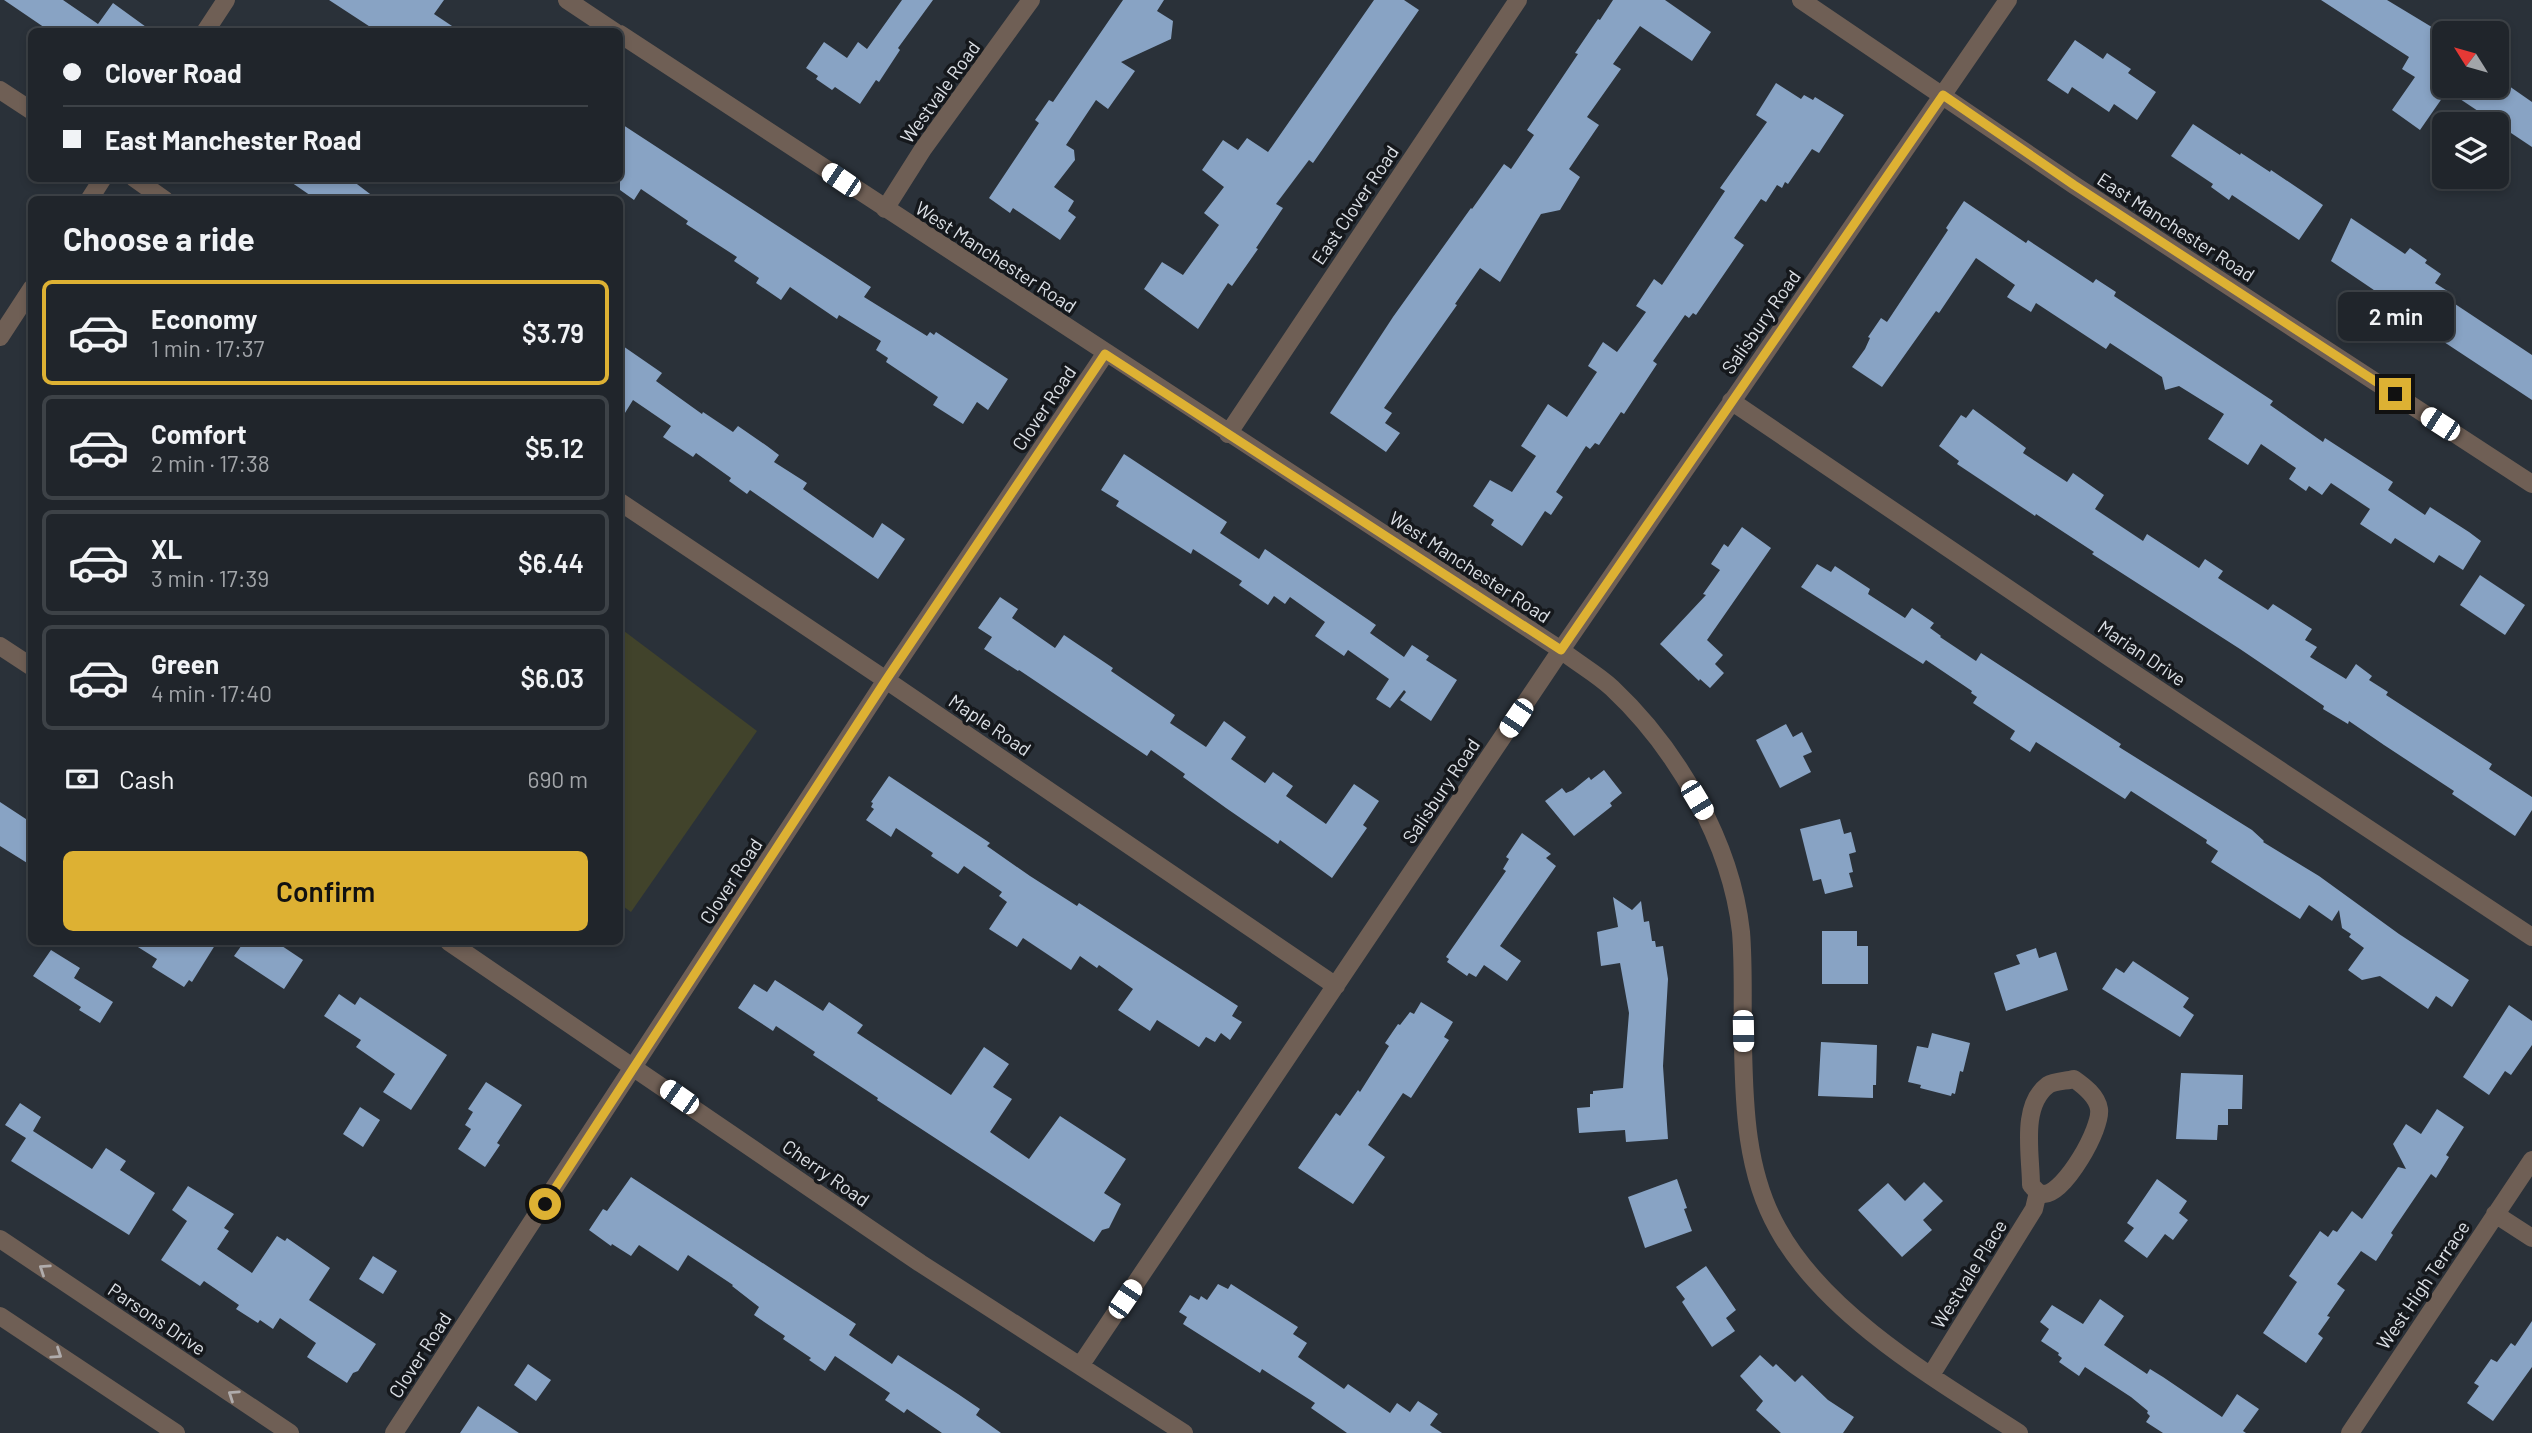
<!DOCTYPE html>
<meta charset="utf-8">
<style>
:root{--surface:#20252b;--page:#2d3137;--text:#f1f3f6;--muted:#a2a5a9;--line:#3d4247;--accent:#ddb133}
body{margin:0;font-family:Barlow,sans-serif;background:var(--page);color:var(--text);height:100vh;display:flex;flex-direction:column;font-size:26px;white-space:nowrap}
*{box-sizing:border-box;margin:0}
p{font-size:23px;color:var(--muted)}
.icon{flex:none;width:38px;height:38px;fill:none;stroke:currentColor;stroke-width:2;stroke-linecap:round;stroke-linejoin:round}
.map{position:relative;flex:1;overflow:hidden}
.details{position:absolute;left:28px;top:196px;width:595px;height:749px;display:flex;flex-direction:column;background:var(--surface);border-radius:10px;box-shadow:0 4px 10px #0003,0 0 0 2px var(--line)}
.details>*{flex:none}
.banner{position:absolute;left:28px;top:28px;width:595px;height:154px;border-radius:10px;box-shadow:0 4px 10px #0003,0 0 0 2px var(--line);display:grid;align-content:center;height:154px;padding:0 35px;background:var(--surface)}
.needle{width:46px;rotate:307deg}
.fabs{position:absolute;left:2432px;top:21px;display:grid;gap:14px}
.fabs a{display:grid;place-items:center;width:77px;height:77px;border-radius:10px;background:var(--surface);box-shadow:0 4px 10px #0003,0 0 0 2px var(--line);font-size:35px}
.end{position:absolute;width:32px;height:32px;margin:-16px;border:9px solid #ddb133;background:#111;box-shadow:0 0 0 4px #111}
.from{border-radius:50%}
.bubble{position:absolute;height:49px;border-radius:10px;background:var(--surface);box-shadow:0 4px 10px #0003,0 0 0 2px var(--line);font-size:23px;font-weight:600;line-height:49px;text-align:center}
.car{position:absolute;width:21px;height:42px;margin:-21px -10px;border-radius:9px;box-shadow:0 0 5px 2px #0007;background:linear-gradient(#fff 24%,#345 0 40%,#fff 0 76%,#345 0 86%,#fff 0)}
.banner b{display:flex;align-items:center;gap:24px;height:66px;font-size:26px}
.banner b+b{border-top:2px solid var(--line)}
.banner i{width:18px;height:18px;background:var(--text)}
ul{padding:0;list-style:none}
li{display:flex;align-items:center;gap:21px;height:105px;margin:0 14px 10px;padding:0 21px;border:4px solid var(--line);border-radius:10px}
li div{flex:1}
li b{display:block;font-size:26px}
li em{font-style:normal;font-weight:600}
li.active{border-color:var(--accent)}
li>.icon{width:63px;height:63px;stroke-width:1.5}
h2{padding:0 35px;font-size:32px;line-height:84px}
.pay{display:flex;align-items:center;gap:18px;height:77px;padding:0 35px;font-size:26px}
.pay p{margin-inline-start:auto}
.primary-button{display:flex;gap:14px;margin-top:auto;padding:14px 35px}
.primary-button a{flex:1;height:80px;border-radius:10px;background:var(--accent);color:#111;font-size:28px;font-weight:600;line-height:80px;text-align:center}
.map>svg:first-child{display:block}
.green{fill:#41432b}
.building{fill:#88a3c4}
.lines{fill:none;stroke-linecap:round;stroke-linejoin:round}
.minor{stroke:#6f5f55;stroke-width:18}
.oneway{stroke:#b0acac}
.route{stroke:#ddb133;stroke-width:9}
.labels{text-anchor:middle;stroke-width:7;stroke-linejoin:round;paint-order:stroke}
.street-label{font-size:19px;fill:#dce0e6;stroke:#15181c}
</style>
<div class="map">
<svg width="2532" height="1433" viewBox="0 0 2532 1433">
<rect width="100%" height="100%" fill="#2a3139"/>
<path class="green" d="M620 628 757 731 631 912 620 904Z"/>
<path class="building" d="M4 0H63L98 24 113 3 153 32H51Z
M329 0H444L434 14 461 32H378Z
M902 0H933L898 48 900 50 879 82 876 80 860 104 835 87 832 90 816 79 818 76 806 68 824 42 847 58 858 42 867 49Z
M1123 0H1164L1157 11 1173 21 1171 39 1121 62 1135 71 1108 109 1096 100 1066 145 1074 150 1075 160 1054 187 1074 201 1068 211 1076 217 1060 240 1013 208 1010 213 989 198 1039 123 1035 120 1049 100 1053 102Z
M1374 0H1404L1419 10 1313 163 1309 160 1276 204 1283 208 1256 248 1258 249 1232 286 1228 283 1198 329 1144 289 1162 262 1183 275 1219 225 1204 213 1224 187 1202 170 1223 140 1238 150 1247 138 1268 152Z
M1613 0H1665L1711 32 1692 61 1640 26 1613 64 1621 69 1587 117 1599 125 1569 169 1580 177 1560 210 1541 214 1500 282 1480 268 1455 304 1457 305 1384 408 1392 413 1385 423 1400 433 1386 452 1330 413 1393 317 1471 208 1472 209 1504 164 1511 169 1534 135 1527 130 1578 54 1575 53 1598 19 1600 20Z
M2321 0H2387L2445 35V86H2509L2532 102V147L2445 89V94L2420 130 2392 110 2415 77 2402 69 2409 57Z
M2075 40 2103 59 2107 53 2131 69 2128 73 2156 92 2137 120 2114 104 2109 112 2072 87 2068 94 2047 80Z
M1776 83 1801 99 1804 95 1813 100 1815 97 1844 115 1819 153 1812 149 1788 184 1785 182 1782 188 1777 185 1766 202 1761 199 1734 238 1744 245 1696 315 1693 313 1689 318 1685 315 1653 361 1657 364 1624 414 1621 412 1599 445 1595 443 1590 449 1586 446 1556 492 1563 497 1551 515 1545 511 1522 546 1491 525 1494 520 1473 506 1490 480 1512 492 1536 456 1521 446 1548 404 1567 417 1597 372 1588 366 1603 342 1617 352 1646 312 1636 306 1654 279 1662 285 1725 191 1720 188 1767 122 1756 115Z
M620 123 871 287 864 297 927 336 930 332 934 335 936 332 1008 379 988 410 977 402 963 424 933 405 938 397 886 362 888 358 876 350 881 341 839 315 837 319 790 287 781 300 756 283 759 278 734 261 737 257 686 224 688 221 641 189 634 200 620 190Z
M2193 124 2240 155 2241 153 2270 172 2271 170 2323 205 2299 240 2232 195 2229 200 2211 187 2213 184 2171 156Z
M285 178H349L378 200H317Z
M1964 201 2026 243 2028 240 2093 283 2096 279 2116 292 2114 296 2273 401 2270 405 2323 442 2325 438 2393 482 2388 490 2425 515 2430 507 2469 532 2481 541 2463 570 2439 555 2434 563 2395 538 2391 544 2360 524 2370 509 2331 483 2322 495 2309 486 2306 491 2289 479 2296 468 2261 444 2248 465 2208 439 2224 414 2179 386 2165 390 2162 377 2110 343 2106 349 2036 303 2031 312 2007 297 2015 285 1976 258 1939 313 1936 311 1882 387 1852 367 1865 349 1870 338 1868 337 1881 318 1887 322 1948 230 1946 228Z
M2351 218 2405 254 2410 248 2427 260 2425 263 2441 274 2435 283 2449 292 2447 295 2451 298 2449 300 2532 355V400L2400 313 2402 309 2331 261Z
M620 344 662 373 656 381 702 414 703 412 733 432 738 426 767 446 779 455 774 462 807 483 803 489 873 538 882 523 905 539 878 579 750 490 747 494 729 481 731 478 696 453 693 457 663 437 671 426 633 400 620 421Z
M1973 409 2026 448 2023 453 2067 482 2073 473 2104 495 2095 509 2143 541 2147 534 2199 568 2205 559 2223 571 2218 578 2268 610 2273 604 2312 629 2305 640 2317 647 2310 657 2346 679 2356 664 2372 676 2369 680 2388 692 2386 695 2492 764 2489 769 2532 797V810L2515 836 2452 794 2454 791 2384 745 2349 721 2348 724 2323 709 2324 706 2240 649 2092 554 2094 552 2036 514 2035 516 1957 464 1959 461 1939 446 1961 415 1966 418Z
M1124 454 1227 522 1220 533 1259 559 1265 549 1376 625 1370 633 1404 657 1412 645 1429 656 1426 660 1457 680 1431 721 1400 700 1406 692 1404 690 1390 708 1376 699 1389 679 1348 650 1344 656 1315 636 1325 622 1290 597 1285 604 1274 596 1268 605 1239 585 1242 581 1193 549 1191 554 1116 506 1119 501 1101 490Z
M1742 527 1771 548 1707 640 1723 655 1715 664 1724 673 1710 688 1700 679 1699 681 1660 644 1706 595 1703 594 1720 570 1711 564 1724 544 1728 547Z
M1817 564 1831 572 1835 566 1870 589 1868 594 1905 618 1912 608 1934 623 1930 628 1941 636 1940 637 1976 661 1981 653 2121 744 2119 747 2252 830 2264 841 2263 842 2319 876 2399 934 2469 980 2452 1007 2436 996 2428 1009 2380 976 2362 980 2348 970 2364 948 2349 937 2351 934 2342 928 2339 910 2332 921 2309 905 2300 919 2211 862 2218 851 2206 843 2207 840 2131 791 2125 799 2036 742 2030 752 2010 739 2015 731 1973 703 1977 697 1971 693 1972 691 1926 660 1923 664 1801 587Z
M2480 575 2525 605 2505 635 2460 605Z
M1000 597 1018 609 1012 618 1055 648 1064 635 1113 668 1111 671 1175 715 1170 723 1206 747 1224 721 1246 737 1231 759 1265 783 1273 772 1293 786 1286 796 1326 824 1354 784 1379 801 1363 825 1367 828 1332 878 1280 840 1278 844 1226 808 1183 777 1185 774 1151 750 1147 756 1019 670 1018 671 984 649 992 637 978 628Z
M1786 724 1793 737 1802 732 1812 752 1803 756 1811 772 1780 788 1756 740Z
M1604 770 1622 793 1610 803 1612 806 1574 836 1545 801 1562 788 1566 793 1573 790 1589 777 1591 780Z
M889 776 990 843 987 846 1030 876 1077 906 1079 903 1238 1006 1232 1016 1242 1022 1230 1040 1221 1033 1215 1042 1206 1037 1199 1047 1157 1020 1150 1031 1118 1010 1133 989 1099 965 1097 968 1080 956 1071 970 1023 938 1017 947 989 929 1007 902 999 896 1002 892 964 866 958 874 931 856 933 853 896 828 891 837 866 820 874 809 871 807 873 803 871 802Z
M0 802 32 823V866L0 846Z
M1840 819 1844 834 1851 832 1856 852 1849 854 1853 872 1849 873 1853 887 1825 894 1821 879 1813 881 1800 829Z
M1522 833 1551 854 1546 858 1556 866 1500 946 1521 961 1507 981 1484 965 1476 977 1469 973 1467 976 1447 962 1449 959 1446 957 1506 871 1503 869 1509 859 1506 857Z
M1613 897 1632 910 1641 901 1644 922 1649 921 1652 941H1655L1656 947 1663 946 1668 979 1663 1066 1668 1139 1626 1142 1625 1130 1579 1133 1577 1108 1590 1107V1094H1593V1091L1623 1088 1629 1013 1620 963 1601 966 1597 932 1618 927Z
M1822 931H1857V946H1868V984H1822Z
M130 942H217L192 982 189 980 184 987 152 967 157 959Z
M244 942H276L303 960 284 989 234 956Z
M2036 948 2039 958 2056 952 2068 990 2006 1011 1994 973 2020 964 2016 955Z
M51 950 80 968 74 978 113 1002 100 1023 79 1010 81 1007 33 976Z
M2133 961 2189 998 2183 1007 2194 1015 2180 1037 2102 989 2116 968 2124 973Z
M775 980 823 1011 829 1002 863 1025 857 1033 951 1095 984 1047 1009 1064 993 1087 1012 1099 990 1132 1029 1159 1060 1116 1126 1159 1104 1193 1121 1204 1109 1228 1102 1230 1094 1242 877 1100 878 1098 813 1055 815 1052 776 1026 773 1031 738 1008 754 984 767 992Z
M339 994 355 1005 360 997 447 1055 411 1110 383 1092 395 1074 356 1047 361 1040 324 1016Z
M1421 1002 1453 1022 1444 1037 1449 1040 1411 1098 1403 1093 1368 1145 1385 1157 1353 1204 1298 1168 1336 1113 1340 1116 1358 1090 1360 1092 1389 1046 1385 1043 1398 1024 1400 1025 1410 1012 1414 1014Z
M2509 1005 2532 1021V1045L2511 1075 2505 1071 2489 1095 2463 1077Z
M1932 1033 1970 1043 1963 1072 1960 1071 1955 1094 1952 1093 1951 1096 1920 1088 1921 1085 1908 1082 1917 1046 1928 1048Z
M1821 1042 1877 1045 1876 1085H1873V1098L1818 1096Z
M2181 1073 2243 1075 2242 1109H2228V1125H2218L2217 1140 2176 1139Z
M486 1082 522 1105 497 1143 500 1145 485 1167 458 1149 471 1129 465 1125 473 1112 468 1109Z
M20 1103 41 1117 33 1131 92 1169 106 1148 126 1161 120 1170 155 1193 129 1235 11 1161 26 1138 5 1125Z
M360 1107 380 1120 363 1147 343 1134Z
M2437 1109 2464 1127 2446 1155 2449 1157 2436 1178 2431 1174 2391 1233 2393 1235 2376 1261 2361 1251 2337 1284 2345 1290 2327 1316 2330 1317 2318 1334 2323 1338 2306 1363 2263 1333 2297 1282 2289 1276 2320 1231 2328 1237 2333 1230 2337 1232 2352 1211 2362 1219 2398 1167 2406 1169 2393 1144 2406 1124 2421 1134Z
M631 1177 856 1324 849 1335 892 1364 898 1355 958 1394 980 1409 976 1415 1001 1433H942L907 1409 904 1413 885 1400 890 1393 835 1356 825 1371 809 1360 811 1358 783 1339 785 1336 754 1315 759 1307 732 1286 733 1285 688 1255 678 1271 639 1245 631 1256 612 1244 611 1246 589 1230 603 1209 607 1211Z
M1677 1179 1687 1208 1684 1209 1692 1231 1645 1248 1628 1197Z
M2157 1179 2187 1201 2179 1213 2188 1220 2173 1240 2165 1234 2147 1258 2124 1241 2134 1228 2127 1223Z
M1924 1182 1943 1201 1923 1220 1932 1230 1902 1257 1858 1210 1888 1183 1905 1201Z
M188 1186 234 1214 224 1228 229 1231 217 1249 252 1273 277 1236 285 1241 287 1238 330 1268 309 1300 376 1344 358 1371 353 1373 347 1383 307 1357 316 1343 280 1318 273 1329 260 1320 258 1323 236 1309 239 1305 204 1281 200 1286 161 1260 187 1221 172 1210Z
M373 1256 397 1271 383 1294 359 1279Z
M1706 1266 1736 1310 1726 1318 1735 1331 1712 1347 1682 1302 1685 1299 1676 1287Z
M1218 1284 1228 1289 1231 1284 1298 1327 1293 1334 1307 1343 1298 1357 1344 1389 1348 1384 1390 1413 1397 1403 1410 1412 1418 1401 1438 1414 1430 1425 1442 1433H1347L1311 1408 1315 1403 1262 1369 1260 1373 1183 1324 1187 1317 1179 1312 1190 1295 1199 1300 1201 1296 1207 1300Z
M2100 1299 2124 1316 2104 1345 2147 1374 2150 1369 2163 1377 2222 1417 2237 1394 2259 1409 2243 1431 2246 1433H2163L2146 1422 2150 1416 2147 1413 2148 1411 2131 1397 2085 1367 2079 1376 2059 1362 2062 1358 2058 1355 2059 1353 2041 1341 2049 1329 2040 1322 2052 1305 2083 1324Z
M2532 1321V1367L2493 1421 2467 1403 2479 1386 2474 1383 2491 1359 2497 1362 2511 1343 2515 1346Z
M1760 1355 1773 1367 1776 1364 1795 1382 1802 1375 1828 1400 1854 1417 1843 1433H1781L1756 1410 1763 1401 1740 1376Z
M528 1364 551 1380 536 1401 514 1385Z
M478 1406 519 1433H460Z"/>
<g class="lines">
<path class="minor" d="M567 0 615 32
M1801 0 2074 185 2532 484
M205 32 226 0
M620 34 1561 650C1577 663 1597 674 1612 688 1677 749 1731 842 1741 932 1744 969 1742 1007 1743 1044 1744 1106 1746 1173 1778 1229 1826 1316 1937 1380 2019 1433
M0 90 32 111
M134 178 165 200
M89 200 103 178
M885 209 923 149 1031 0
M0 337 32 288
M1731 401 2112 659 2532 937
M1228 434 1518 0
M620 502 886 680 1336 986
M0 646 32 667
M449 942 920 1263 1184 1433
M2074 1079C2084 1086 2097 1096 2099 1109 2102 1128 2065 1193 2044 1194 2038 1194 2035 1189 2031 1185 2031 1155 2020 1106 2048 1085 2054 1081 2067 1081 2074 1079Z
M2495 1214 2532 1238
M0 1239 290 1433
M0 1316 176 1433
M1080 1366 1561 650 2008 0
M1931 1375 2034 1209 2038 1192
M394 1433 886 680 1105 354
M2350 1433 2532 1160"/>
</g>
<defs><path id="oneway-chevron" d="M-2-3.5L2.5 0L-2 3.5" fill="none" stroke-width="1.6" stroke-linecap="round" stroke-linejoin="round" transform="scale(1.75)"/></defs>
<g class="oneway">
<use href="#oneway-chevron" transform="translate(44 1269) rotate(-146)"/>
<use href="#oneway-chevron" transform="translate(57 1354) rotate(34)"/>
<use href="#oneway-chevron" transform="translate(233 1395) rotate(-146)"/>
</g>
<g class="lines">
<path class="route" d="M545 1204 886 680 1105 354 1561 650 1943 95 2074 185 2395 394"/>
</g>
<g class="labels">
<g class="street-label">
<text transform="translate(940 92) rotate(-54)" y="7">Westvale Road</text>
<text transform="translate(1355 205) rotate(-56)" y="7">East Clover Road</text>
<text transform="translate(2176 227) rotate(33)" y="7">East Manchester Road</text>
<text transform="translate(996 257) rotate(33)" y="7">West Manchester Road</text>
<text transform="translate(1761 322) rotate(-55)" y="7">Salisbury Road</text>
<text transform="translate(1044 408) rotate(-56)" y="7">Clover Road</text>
<text transform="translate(1470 567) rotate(33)" y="7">West Manchester Road</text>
<text transform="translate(2142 653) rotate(34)" y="7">Marian Drive</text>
<text transform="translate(990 725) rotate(34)" y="7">Maple Road</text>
<text transform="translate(1441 791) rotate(-56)" y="7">Salisbury Road</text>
<text transform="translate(731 881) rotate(-57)" y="7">Clover Road</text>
<text transform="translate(826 1173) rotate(35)" y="7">Cherry Road</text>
<text transform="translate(1969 1274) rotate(-58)" y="7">Westvale Place</text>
<text transform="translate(2423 1285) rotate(-56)" y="7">West High Terrace</text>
<text transform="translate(157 1319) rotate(34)" y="7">Parsons Drive</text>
<text transform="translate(420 1355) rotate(-57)" y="7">Clover Road</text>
</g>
</g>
</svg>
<div class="fabs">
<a><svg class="needle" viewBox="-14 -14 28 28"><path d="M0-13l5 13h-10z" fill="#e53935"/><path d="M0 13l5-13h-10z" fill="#a2a5a9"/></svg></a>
<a><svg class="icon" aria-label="layers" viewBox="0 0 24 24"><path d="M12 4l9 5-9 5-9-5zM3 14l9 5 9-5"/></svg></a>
</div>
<i class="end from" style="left:545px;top:1204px"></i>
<i class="end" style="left:2395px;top:394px"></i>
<div class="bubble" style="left:2338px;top:292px;width:116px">2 min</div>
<i class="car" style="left:841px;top:180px;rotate:304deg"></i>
<i class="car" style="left:2440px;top:424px;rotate:303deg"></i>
<i class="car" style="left:1516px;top:718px;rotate:214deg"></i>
<i class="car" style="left:1697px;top:800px;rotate:149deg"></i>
<i class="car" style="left:1743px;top:1031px;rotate:179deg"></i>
<i class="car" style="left:679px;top:1097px;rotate:305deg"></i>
<i class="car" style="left:1125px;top:1299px;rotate:34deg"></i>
<div class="banner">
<b><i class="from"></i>Clover Road</b>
<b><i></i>East Manchester Road</b>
</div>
<section class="details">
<h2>Choose a ride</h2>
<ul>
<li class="active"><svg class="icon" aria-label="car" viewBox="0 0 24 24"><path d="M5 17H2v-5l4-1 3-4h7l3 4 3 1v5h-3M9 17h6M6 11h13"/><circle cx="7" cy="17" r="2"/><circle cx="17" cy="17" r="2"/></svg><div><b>Economy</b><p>1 min · 17:37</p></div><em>$3.79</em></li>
<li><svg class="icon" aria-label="car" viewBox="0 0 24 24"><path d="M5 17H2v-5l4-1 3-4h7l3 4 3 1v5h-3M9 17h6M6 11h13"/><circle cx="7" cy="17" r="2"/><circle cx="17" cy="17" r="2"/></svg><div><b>Comfort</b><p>2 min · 17:38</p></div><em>$5.12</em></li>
<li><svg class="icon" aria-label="car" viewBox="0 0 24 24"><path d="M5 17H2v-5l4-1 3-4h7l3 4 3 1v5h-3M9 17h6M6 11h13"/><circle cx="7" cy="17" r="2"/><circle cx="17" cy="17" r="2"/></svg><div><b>XL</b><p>3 min · 17:39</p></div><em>$6.44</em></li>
<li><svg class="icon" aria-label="car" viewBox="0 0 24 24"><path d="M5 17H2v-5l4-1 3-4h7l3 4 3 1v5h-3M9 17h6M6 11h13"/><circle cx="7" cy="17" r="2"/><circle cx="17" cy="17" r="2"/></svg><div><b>Green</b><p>4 min · 17:40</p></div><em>$6.03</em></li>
</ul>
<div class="pay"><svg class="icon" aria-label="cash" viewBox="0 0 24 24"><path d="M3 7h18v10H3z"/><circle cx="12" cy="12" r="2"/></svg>Cash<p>690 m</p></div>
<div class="primary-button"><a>Confirm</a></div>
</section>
</div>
